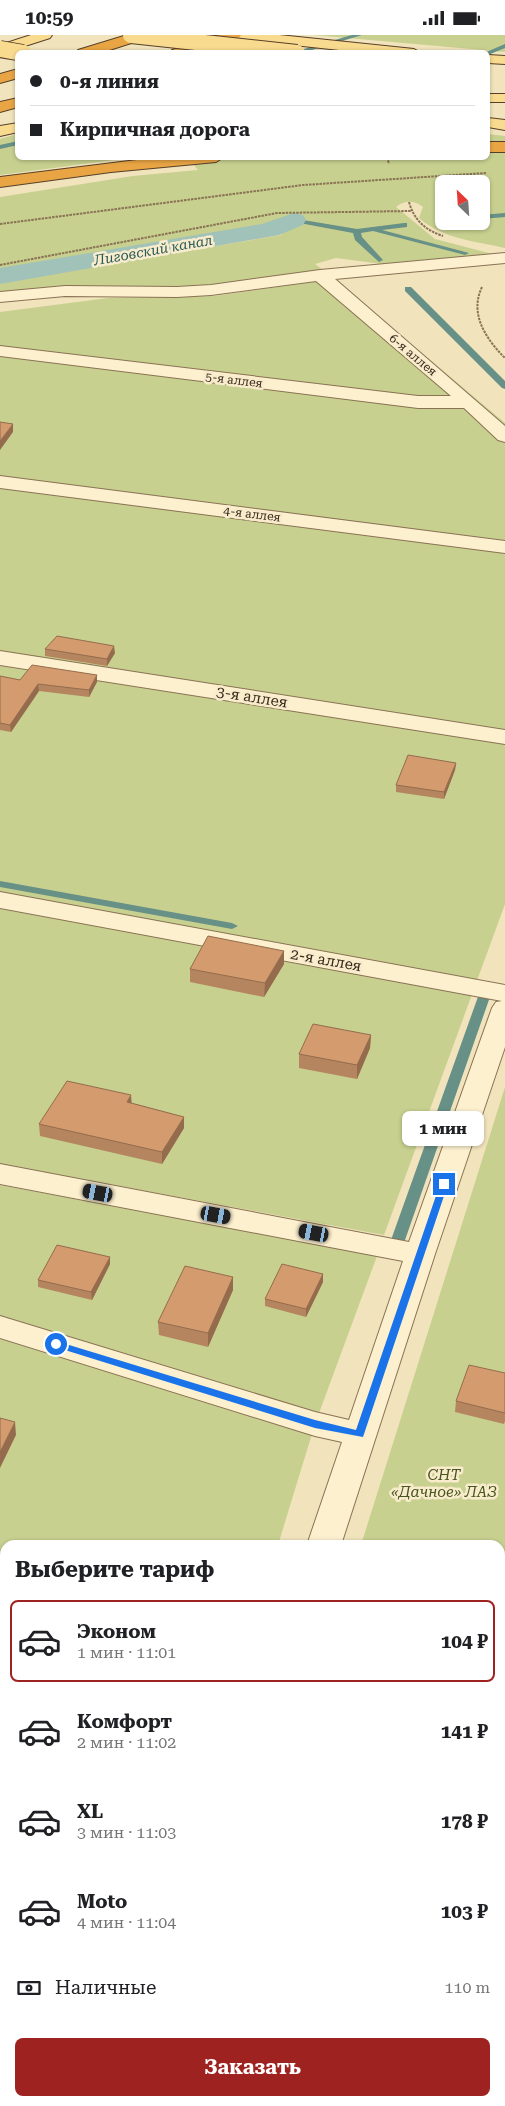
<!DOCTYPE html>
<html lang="ru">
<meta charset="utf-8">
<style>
:root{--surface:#fff;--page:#f2f2f2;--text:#202124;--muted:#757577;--line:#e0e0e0;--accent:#9e221f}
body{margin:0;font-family:"Roboto Serif",serif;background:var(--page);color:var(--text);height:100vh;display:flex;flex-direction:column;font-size:19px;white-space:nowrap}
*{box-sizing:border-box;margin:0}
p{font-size:16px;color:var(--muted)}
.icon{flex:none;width:28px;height:28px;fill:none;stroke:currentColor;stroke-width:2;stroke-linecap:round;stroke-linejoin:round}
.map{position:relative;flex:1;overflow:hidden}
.side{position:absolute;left:0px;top:1505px;width:505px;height:566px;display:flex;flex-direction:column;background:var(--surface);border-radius:15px 15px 0 0;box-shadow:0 1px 4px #0004}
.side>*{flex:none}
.top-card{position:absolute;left:15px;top:15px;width:475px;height:110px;border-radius:8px;box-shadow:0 1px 4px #0004;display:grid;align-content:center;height:110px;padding:0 15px;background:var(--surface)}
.needle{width:32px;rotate:335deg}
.fabs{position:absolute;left:435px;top:140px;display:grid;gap:10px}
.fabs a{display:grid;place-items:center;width:55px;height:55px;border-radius:8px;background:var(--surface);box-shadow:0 1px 4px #0004;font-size:25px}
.end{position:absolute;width:22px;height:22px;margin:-11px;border:6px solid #1a73e8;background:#fff;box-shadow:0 0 0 2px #fff}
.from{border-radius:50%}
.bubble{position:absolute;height:35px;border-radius:8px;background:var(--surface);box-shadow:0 1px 4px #0004;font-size:16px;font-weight:700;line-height:35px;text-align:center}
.car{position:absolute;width:15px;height:30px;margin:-15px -8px;border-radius:6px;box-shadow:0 0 4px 1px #0007;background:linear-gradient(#222 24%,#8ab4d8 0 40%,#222 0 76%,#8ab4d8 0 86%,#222 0)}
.top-card b{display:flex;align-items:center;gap:18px;height:48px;font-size:19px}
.top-card b+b{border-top:1px solid var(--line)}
.top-card i{width:12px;height:12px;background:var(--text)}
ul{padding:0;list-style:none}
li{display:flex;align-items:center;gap:15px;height:82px;margin:0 10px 8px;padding:0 5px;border:2px solid transparent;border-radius:8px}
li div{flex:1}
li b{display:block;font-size:19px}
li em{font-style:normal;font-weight:700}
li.on{border-color:var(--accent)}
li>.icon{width:45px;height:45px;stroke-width:1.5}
h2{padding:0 15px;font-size:22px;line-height:60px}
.pay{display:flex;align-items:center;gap:12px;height:55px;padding:0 15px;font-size:19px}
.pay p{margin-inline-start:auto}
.button{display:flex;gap:10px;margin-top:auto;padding:10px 15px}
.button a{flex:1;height:58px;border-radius:8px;background:var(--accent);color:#fff;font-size:20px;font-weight:700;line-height:58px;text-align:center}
.status{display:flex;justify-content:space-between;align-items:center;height:35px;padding:0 25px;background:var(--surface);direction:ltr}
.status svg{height:14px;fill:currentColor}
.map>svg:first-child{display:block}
.green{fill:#c7d08f;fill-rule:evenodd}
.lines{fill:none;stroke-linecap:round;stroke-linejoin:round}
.stream{fill:#679087;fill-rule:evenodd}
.canal{fill:#a0c2b9;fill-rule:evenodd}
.minor-casing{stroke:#8a7254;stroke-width:2}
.major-casing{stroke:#574029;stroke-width:2}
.highway-casing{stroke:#574029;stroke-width:2}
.path{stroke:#8a7254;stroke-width:2;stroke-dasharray:2.5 1;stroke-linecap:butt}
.minor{fill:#fcf0cf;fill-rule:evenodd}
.major{fill:#f9db8f;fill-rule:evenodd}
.highway{fill:#e9a544;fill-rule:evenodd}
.major-bridge-casing{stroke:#574029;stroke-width:18;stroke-linecap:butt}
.major-bridge{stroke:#f9db8f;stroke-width:16}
.wall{fill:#b5855f}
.shaded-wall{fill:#946c4d}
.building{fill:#d39b6e;stroke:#946c4d}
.route{fill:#1a73e8}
.labels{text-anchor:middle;stroke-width:5;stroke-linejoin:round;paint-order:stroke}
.far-street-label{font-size:12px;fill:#38291a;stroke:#f8eccc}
.far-water-label{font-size:14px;font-style:italic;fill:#285957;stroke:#f8eccc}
.street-label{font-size:15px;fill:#38291a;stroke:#f8eccc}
.park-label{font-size:15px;font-style:italic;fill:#47561f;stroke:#f8eccc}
</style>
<div class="status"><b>10:59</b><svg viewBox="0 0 49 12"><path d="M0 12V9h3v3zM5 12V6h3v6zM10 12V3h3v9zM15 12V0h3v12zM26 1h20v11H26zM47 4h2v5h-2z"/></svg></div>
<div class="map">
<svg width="505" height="2071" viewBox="0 0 505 2071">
<rect width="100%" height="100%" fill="#f1e3bc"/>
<path class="green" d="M314 0H505V17Z
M17 99 18 122 130 123 0 140V104Z
M488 99 505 101V213C475 206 443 204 419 183L423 172C415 165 404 165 396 172L435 204 500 221 474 224 382 229 336 223 315 229 326 237 209 252 0 260V248L281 200 283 191 0 238V162L133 141 198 135 188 123 488 122ZM444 149H481V186H444Z
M334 244 505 388V869L384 1200 0 1129V277L108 263 214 261Z
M505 1052V2071H184L186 2066H500V1510H361Z
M0 1150 377 1221 315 1389 278 1510H5V2066H106L104 2071H0Z"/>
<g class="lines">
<path class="stream" d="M352 0H362L302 18H290Z
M505 9V13L488 20V18H484Z
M18 106V110L0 114V110Z
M505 178V182L481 184V180Z
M291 183 357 194 404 188H407V192L382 195 469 218 465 220 373 196 361 198 362 202 383 225 379 227 355 205 353 198 294 187 290 185Z
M435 184H444V186H448L444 188H435Z
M405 252H411L505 346V354L502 353 405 256Z
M0 846 232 888 238 891 232 894 0 852Z
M485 955 491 959 405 1205 403 1208H393L391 1205 479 959Z"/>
<path class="canal" d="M294 178 303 180 306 185 303 190 279 200 0 249V233L262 189Z"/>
<defs>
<path id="minor" d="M505 218V228L335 244 505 391V407L498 405 464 373H418L0 321V311L418 361H451L316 246 211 260 177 262 65 261 0 267V257L65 251 177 252 211 250 320 235Z
M0 441 505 506V518L0 453Z
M0 616 505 695V709L0 630Z
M0 857 505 950V1012L435 1219 341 1510H307L342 1407 315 1401 0 1303V1281L315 1377 349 1385 403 1226 0 1149V1129L409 1207 492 973 496 967 502 966 0 873Z
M0 1937 5 1939V1975L0 1973Z
M126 2066H167L165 2071H125Z"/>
<path id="major" d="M31 0H52L50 3 0 19V10Z
M230 0H279L414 14 421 18H367L237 4Z
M488 20 505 21V29L488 28Z
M488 59H505V67H488Z
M488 83 505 85V95L488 92Z
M18 88V97L0 101V91Z"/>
<path id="highway" d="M127 0H149L147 3 100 18H76L78 15Z
M219 0H241L239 3 193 18H170L172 15Z
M18 34V43L0 48V39Z
M18 63V72L0 77V67Z
M488 107H505V117H488Z
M161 122H224L216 127 111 137 0 152V142Z"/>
</defs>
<use href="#minor" class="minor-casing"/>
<use href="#major" class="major-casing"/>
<use href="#highway" class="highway-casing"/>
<path class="path" d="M387 122 389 129
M409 167C414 185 425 195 443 201
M0 189 303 150 486 138
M0 230 277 178 411 176
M482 252C469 279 486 304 505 323"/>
<use href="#minor" class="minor"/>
<use href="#major" class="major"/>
<use href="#highway" class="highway"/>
<defs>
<path id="major-bridge" d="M131 0 297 18
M0 14 23 18"/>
</defs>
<use href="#major-bridge" class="major-bridge-casing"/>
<use href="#major-bridge" class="major-bridge"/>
</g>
<path class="wall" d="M45 614 115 618 107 631 45 621Z
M97 640V647L89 662 39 656 11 697 0 695V641L20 645Z
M456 728 455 735 444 764 396 757V750Z
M284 916V929L264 962 190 947V934Z
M371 1000 370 1013 357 1044 299 1033V1019Z
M132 1068 184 1082V1093L162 1129 40 1101 39 1089Z
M110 1229 92 1265 38 1252V1245Z
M323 1239V1247L306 1282 265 1271V1264Z
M233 1242V1255L208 1312 159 1300 158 1287Z
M505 1338V1386L504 1389 455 1377 456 1366Z"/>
<path class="shaded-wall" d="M13 389V397L0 415V406Z
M114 611 115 618 107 631V624Z
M97 640V647L89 662V655Z
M38 649 39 656 11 697 10 690Z
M456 728 455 735 444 764V757Z
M284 916V929L264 962 265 948Z
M371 1000 370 1013 357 1044V1030Z
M131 1060 132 1072 127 1067Z
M184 1082V1093L162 1129V1117Z
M110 1222V1229L92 1265 91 1257Z
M323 1239V1247L306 1282V1274Z
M233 1242V1255L208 1312V1298Z
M15 1387 16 1400 0 1433V1417Z"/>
<path class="building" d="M0 387 13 389 0 406Z
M57 601 114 611 107 624 45 614Z
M32 630 97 640 89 655 38 649 10 690 0 688V641L20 645Z
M408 720 456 728 444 757 396 750Z
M208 901 284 916 265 948 190 934Z
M313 989 371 1000 357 1030 299 1019Z
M67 1046 131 1060 127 1067 184 1082 162 1117 39 1089Z
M57 1210 110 1222 91 1257 38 1245Z
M282 1229 323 1239 306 1274 265 1264Z
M185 1231 233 1242 208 1298 158 1287Z
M469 1330 505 1338V1378L456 1366Z
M0 1383 15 1387 0 1417Z"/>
<path class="route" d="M444 1146 448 1149 363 1402 315 1393 52 1311 51 1309 56 1306 315 1385 356 1395 440 1149Z"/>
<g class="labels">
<g class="far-street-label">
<text transform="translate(413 320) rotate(40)" y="4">6-я аллея</text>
<text transform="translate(234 345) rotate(7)" y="4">5-я аллея</text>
<text transform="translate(252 479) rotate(7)" y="4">4-я аллея</text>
</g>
<g class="far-water-label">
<text transform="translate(153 215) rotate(-10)" y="5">Лиговский канал</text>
</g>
<g class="street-label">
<text transform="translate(252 662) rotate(9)" y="5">3-я аллея</text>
<text transform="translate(326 925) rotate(10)" y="5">2-я аллея</text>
</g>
<g class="park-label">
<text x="444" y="1445">СНТ<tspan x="444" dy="17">«Дачное» ЛАЗ</tspan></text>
</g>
</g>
</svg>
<div class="fabs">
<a><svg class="needle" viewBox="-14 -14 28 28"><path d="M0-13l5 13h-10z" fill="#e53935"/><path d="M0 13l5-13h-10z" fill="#757577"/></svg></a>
</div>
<i class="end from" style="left:56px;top:1309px"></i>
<i class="end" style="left:444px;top:1149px"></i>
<div class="bubble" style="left:402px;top:1076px;width:82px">1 мин</div>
<i class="car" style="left:98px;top:1158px;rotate:281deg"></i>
<i class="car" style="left:216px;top:1180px;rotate:100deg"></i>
<i class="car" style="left:314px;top:1198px;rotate:281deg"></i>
<div class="top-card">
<b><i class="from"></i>0-я линия</b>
<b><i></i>Кирпичная дорога</b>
</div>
<section class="side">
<h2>Выберите тариф</h2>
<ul>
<li class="on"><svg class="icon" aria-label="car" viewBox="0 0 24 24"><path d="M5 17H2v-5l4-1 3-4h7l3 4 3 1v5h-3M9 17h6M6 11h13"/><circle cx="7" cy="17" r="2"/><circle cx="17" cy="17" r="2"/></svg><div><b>Эконом</b><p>1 мин · 11:01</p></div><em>104 ₽</em></li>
<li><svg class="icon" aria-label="car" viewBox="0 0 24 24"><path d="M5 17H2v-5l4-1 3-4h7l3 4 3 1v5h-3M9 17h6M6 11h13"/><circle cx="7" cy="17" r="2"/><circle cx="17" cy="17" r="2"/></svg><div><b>Комфорт</b><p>2 мин · 11:02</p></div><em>141 ₽</em></li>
<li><svg class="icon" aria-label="car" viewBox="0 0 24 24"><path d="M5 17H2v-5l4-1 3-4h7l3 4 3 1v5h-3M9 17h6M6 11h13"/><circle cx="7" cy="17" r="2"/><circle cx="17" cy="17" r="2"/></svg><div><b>XL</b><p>3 мин · 11:03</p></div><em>178 ₽</em></li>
<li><svg class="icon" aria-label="car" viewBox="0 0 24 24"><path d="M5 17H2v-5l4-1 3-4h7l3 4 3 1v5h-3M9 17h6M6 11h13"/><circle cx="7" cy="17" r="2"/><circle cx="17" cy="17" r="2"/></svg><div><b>Moto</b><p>4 мин · 11:04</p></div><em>103 ₽</em></li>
</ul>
<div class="pay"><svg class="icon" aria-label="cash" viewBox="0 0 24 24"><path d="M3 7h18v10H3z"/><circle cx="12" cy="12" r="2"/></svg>Наличные<p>110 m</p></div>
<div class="button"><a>Заказать</a></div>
</section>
</div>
